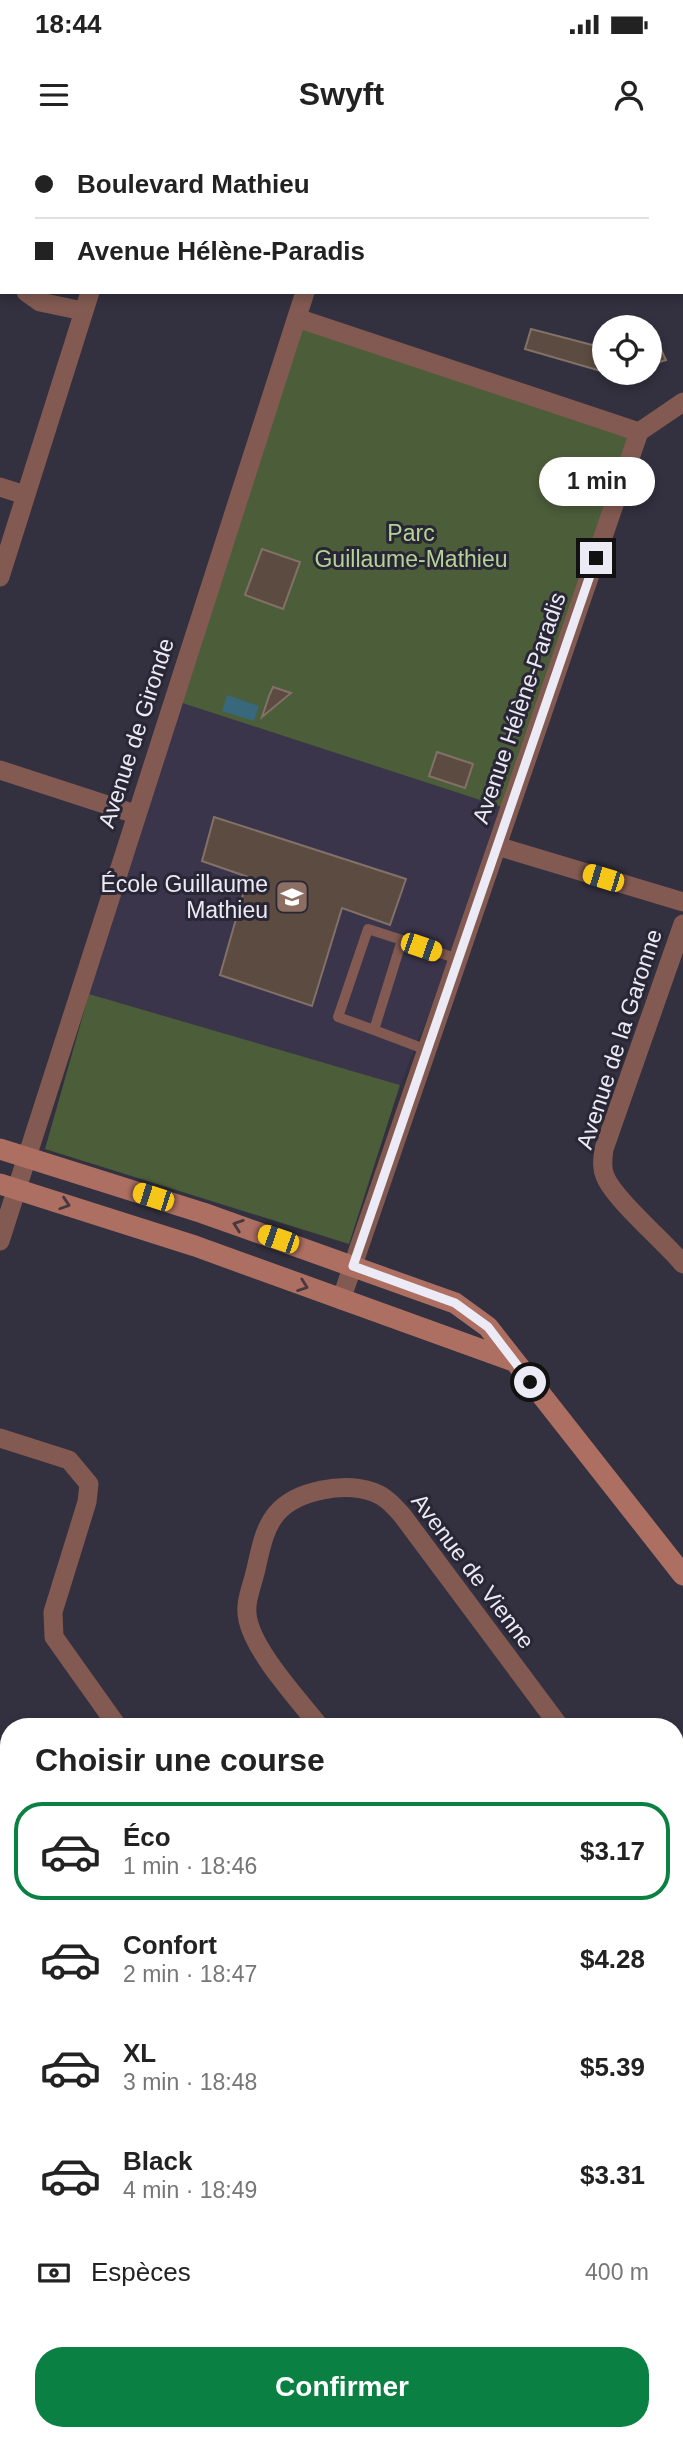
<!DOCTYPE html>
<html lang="fr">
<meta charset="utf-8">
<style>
:root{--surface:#fff;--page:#f2f2f2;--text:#222;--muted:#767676;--line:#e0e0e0;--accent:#0b8043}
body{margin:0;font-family:Helvetica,sans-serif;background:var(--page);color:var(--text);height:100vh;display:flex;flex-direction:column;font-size:26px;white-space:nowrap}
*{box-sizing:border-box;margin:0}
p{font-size:23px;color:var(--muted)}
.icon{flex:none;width:38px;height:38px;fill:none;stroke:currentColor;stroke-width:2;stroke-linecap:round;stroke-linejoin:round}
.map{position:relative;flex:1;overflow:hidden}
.side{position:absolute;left:0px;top:1578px;width:684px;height:723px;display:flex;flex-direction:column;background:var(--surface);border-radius:28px 28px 0 0;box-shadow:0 4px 10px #0003}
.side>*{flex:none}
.guide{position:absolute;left:0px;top:0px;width:684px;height:154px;box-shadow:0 4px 10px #0003;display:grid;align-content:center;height:154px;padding:0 35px;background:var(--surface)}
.fabs{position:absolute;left:592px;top:175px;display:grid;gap:14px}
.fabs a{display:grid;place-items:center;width:70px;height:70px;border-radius:50%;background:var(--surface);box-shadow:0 4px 10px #0003;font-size:35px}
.end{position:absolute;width:32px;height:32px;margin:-16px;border:9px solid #eceaf4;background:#111;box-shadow:0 0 0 4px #111}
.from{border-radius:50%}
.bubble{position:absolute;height:49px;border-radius:24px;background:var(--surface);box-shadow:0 4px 10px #0003;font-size:23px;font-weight:600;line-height:49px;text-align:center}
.car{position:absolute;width:21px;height:42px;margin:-21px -10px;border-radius:9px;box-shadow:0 0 5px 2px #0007;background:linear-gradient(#f5c518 24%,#345 0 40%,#f5c518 0 76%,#345 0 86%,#f5c518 0)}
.guide b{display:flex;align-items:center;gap:24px;height:66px;font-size:26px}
.guide b+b{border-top:2px solid var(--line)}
.guide i{width:18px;height:18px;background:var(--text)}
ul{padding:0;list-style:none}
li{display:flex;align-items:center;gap:21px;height:98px;margin:0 14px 10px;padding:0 21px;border:4px solid transparent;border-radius:28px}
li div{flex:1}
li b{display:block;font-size:26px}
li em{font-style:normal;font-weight:600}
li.current{border-color:var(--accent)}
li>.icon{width:63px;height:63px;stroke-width:1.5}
h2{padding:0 35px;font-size:32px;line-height:84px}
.pay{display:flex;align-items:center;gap:18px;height:77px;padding:0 35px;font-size:26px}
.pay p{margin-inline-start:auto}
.cta{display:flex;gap:14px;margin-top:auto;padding:14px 35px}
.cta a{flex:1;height:80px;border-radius:28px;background:var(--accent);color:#fff;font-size:28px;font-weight:600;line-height:80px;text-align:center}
.status{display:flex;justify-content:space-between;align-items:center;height:49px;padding:0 35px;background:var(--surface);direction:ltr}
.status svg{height:19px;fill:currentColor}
header{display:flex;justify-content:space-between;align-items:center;height:91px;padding:0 35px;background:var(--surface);font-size:32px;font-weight:600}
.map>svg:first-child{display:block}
.built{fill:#3b354b}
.green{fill:#4c5d3a}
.water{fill:#38687b}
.building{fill:#5b4b41;stroke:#837167;stroke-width:2}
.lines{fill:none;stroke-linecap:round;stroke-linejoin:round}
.lane{stroke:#825a51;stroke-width:10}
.street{stroke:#825a51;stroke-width:19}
.secondary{stroke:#ad6f62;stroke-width:21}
.oneway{stroke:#4a3840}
.route{stroke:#eceaf4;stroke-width:9}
.labels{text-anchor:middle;stroke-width:6;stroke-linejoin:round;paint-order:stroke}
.park-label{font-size:23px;fill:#b5d394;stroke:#292635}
.street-label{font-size:23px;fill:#eceaf4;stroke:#292635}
.poi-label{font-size:23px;fill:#eceaf4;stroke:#292635;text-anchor:end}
</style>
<div class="status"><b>18:44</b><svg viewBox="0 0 49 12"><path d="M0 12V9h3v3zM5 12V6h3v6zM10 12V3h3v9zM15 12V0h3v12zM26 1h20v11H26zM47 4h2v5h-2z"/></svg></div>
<header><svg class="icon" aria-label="menu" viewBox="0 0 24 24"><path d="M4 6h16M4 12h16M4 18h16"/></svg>Swyft<svg class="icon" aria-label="person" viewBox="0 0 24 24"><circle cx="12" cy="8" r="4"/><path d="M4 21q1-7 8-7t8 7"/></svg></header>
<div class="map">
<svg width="683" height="2300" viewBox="0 0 683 2300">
<rect width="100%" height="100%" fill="#33303f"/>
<path class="built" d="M173 560 511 670 400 945 89 854Z"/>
<path class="green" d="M297 178 639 292 511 670 173 560Z
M89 854 400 945 349 1104 45 1009Z"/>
<path class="water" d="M227 555 259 566 254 581 222 571Z"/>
<path class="building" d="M649 184 666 220 649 225Z
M531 189 604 208V232L525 209Z
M262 409 300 422 283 469 245 455Z
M273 547 291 553 262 577 269 556Z
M437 612 473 624 465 648 429 636Z
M214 677 406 739 390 785 342 768 312 866 220 835 248 737 202 721Z"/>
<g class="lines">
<path class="lane" d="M374 890 338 877 368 789 402 800
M427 910 374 890 402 800 458 819"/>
<path class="street" d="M526 0V2
M138 2V0
M345 2V0
M0 126 2 128
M26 152 40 162 83 171
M297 178 639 292 341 1160
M639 292 683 262
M0 347 25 355
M0 437 90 152
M0 630 135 674
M497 706 683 762
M683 784 604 1009C603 1018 601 1027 605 1036 613 1058 665 1102 683 1124
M0 1101 305 152
M0 1298 69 1320 89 1344 87 1362 53 1472 54 1497 118 1587
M320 1587C299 1560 255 1513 248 1480 244 1464 251 1449 255 1433 260 1413 263 1389 277 1373 297 1350 344 1342 373 1352 385 1356 393 1365 402 1375L560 1587
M0 1706 9 1716
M676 1757 683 1747
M0 1919 9 1894
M228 2292 234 2300
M57 2300 60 2292
M296 2300 302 2292"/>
<path class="secondary" d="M0 1009 203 1073 455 1163 488 1187 683 1435
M0 1044 195 1106 513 1221"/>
</g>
<defs><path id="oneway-chevron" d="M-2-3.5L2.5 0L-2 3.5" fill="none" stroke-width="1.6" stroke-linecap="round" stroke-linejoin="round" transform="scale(1.75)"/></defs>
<g class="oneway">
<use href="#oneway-chevron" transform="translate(65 1064) rotate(18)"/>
<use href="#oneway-chevron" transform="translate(238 1085) rotate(-161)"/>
<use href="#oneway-chevron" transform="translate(303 1146) rotate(20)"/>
</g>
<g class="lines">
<path class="route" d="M530 1242 488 1187 455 1163 353 1126 596 418"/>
</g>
<defs>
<symbol id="school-square" viewBox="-11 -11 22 22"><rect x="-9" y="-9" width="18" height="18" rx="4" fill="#8d6e63" stroke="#292635"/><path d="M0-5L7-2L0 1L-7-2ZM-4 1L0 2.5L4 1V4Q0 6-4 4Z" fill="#fff"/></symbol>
</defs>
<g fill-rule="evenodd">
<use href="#school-square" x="273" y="738" width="38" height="38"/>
</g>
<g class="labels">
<g class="park-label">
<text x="411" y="401">Parc<tspan x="411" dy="26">Guillaume-Mathieu</tspan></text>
</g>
<g class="street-label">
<text transform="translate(519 568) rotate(-71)" y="8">Avenue Hélène-Paradis</text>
<text transform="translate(136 593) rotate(-72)" y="8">Avenue de Gironde</text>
<text transform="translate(619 899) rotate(-72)" y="8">Avenue de la Garonne</text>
<text transform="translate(473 1431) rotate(53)" y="8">Avenue de Vienne</text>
</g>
<g class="poi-label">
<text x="268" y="752">École Guillaume<tspan x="268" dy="26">Mathieu</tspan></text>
</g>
</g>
</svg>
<div class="fabs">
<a><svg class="icon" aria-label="locate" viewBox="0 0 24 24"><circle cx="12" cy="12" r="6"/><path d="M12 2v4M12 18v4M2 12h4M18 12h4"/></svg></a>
</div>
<i class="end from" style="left:530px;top:1242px"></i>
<i class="end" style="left:596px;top:418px"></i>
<div class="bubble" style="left:539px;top:317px;width:116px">1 min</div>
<i class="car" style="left:603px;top:738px;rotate:287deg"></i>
<i class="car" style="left:421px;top:807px;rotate:109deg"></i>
<i class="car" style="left:153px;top:1057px;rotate:288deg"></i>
<i class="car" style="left:278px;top:1099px;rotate:289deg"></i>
<div class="guide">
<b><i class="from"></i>Boulevard Mathieu</b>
<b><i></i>Avenue Hélène-Paradis</b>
</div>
<section class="side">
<h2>Choisir une course</h2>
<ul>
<li class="current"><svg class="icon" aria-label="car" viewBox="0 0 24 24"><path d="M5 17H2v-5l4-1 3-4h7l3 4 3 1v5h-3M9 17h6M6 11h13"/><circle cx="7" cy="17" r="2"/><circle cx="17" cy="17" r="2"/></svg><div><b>Éco</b><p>1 min · 18:46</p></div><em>$3.17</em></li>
<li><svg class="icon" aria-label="car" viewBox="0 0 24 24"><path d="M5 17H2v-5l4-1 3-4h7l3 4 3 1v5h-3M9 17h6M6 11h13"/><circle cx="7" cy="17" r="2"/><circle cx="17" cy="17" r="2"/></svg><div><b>Confort</b><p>2 min · 18:47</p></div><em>$4.28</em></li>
<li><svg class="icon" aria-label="car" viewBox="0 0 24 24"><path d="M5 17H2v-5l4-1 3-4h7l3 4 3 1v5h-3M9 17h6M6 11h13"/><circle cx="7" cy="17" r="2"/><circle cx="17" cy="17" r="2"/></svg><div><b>XL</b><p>3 min · 18:48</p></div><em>$5.39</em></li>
<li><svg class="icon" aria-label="car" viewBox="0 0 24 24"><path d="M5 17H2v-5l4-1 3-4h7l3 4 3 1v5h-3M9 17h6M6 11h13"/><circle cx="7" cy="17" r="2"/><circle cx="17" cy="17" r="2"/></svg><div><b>Black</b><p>4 min · 18:49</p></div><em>$3.31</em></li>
</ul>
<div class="pay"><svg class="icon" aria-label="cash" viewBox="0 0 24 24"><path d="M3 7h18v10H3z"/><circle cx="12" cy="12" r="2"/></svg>Espèces<p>400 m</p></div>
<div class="cta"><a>Confirmer</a></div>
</section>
</div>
